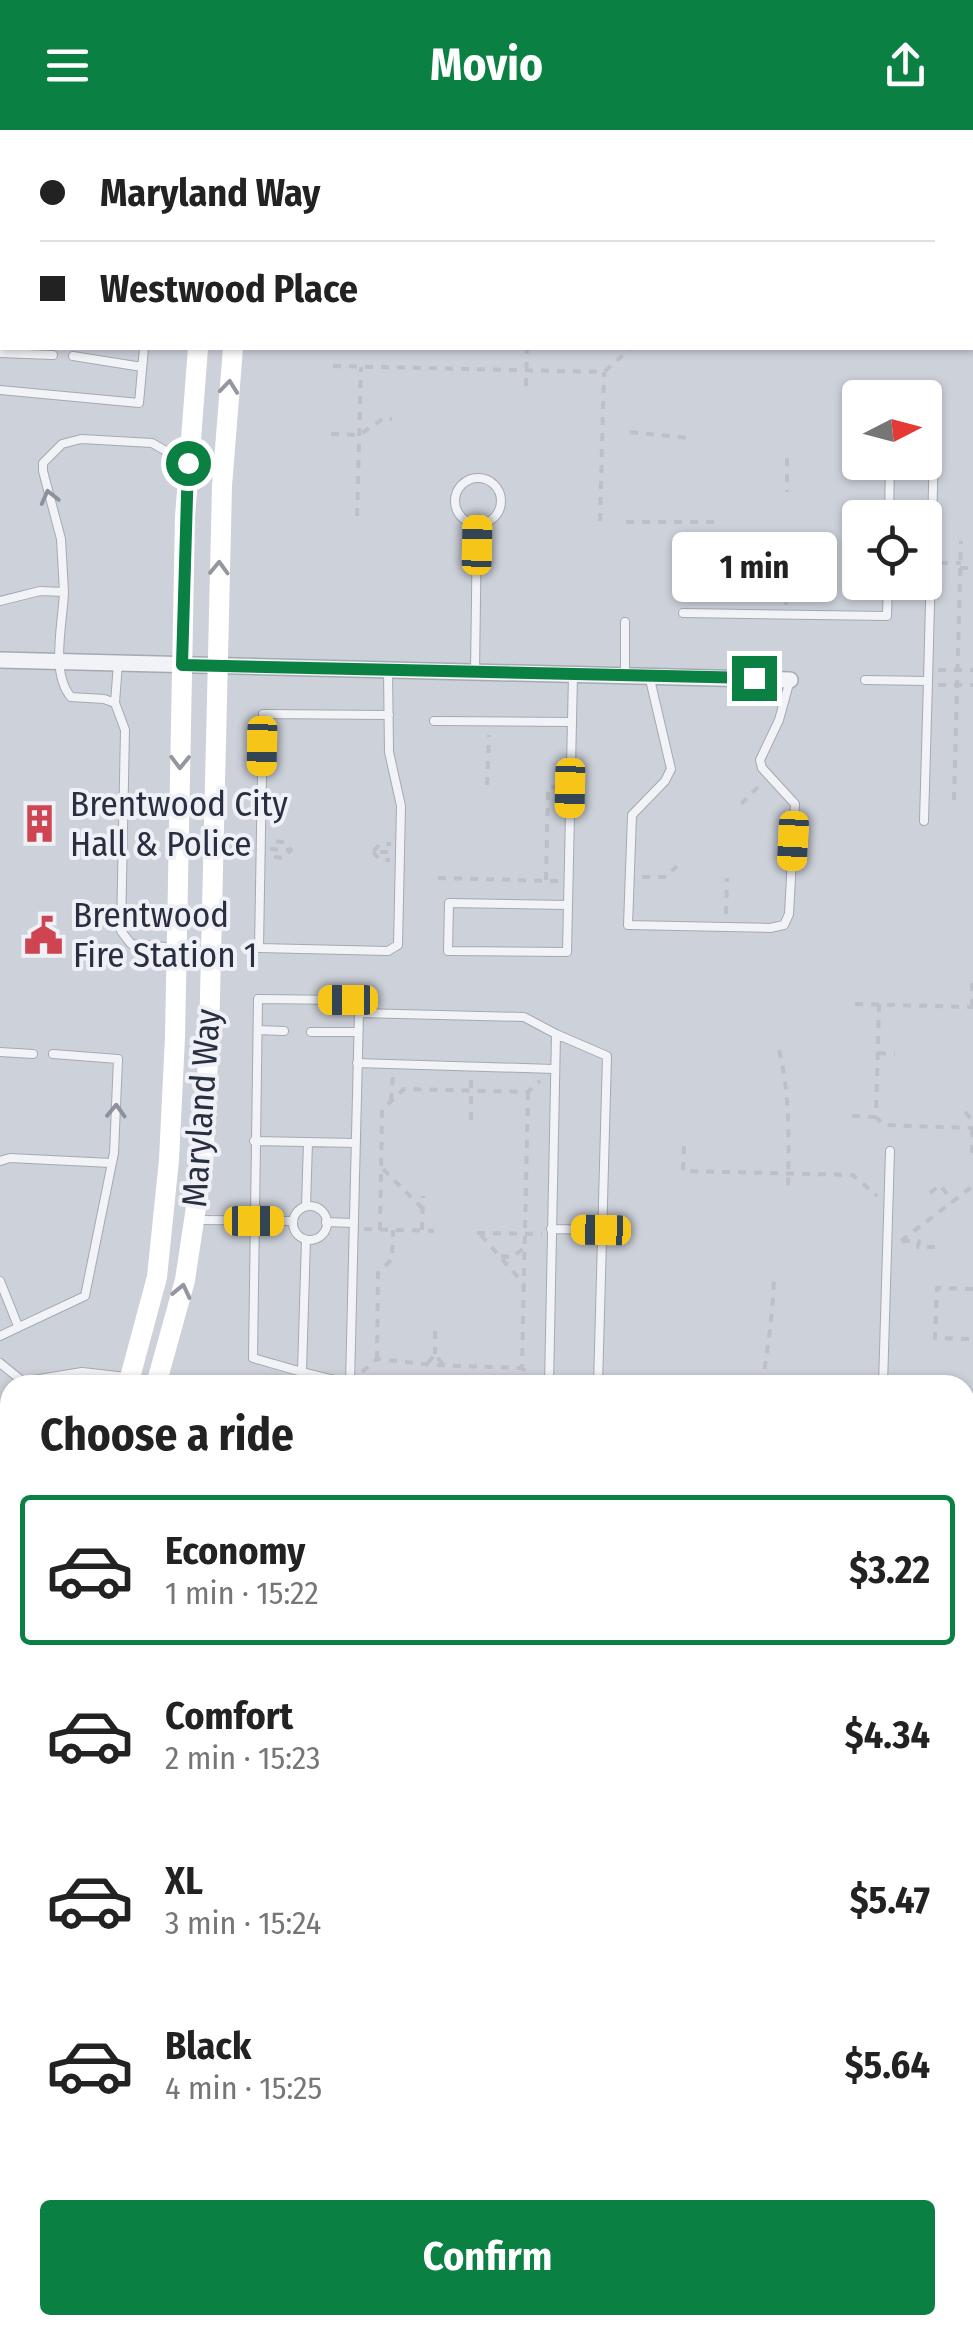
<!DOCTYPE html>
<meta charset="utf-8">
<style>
:root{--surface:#fff;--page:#f6f6f6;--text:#222;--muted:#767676;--line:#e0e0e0;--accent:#0b8043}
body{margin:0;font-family:"Fira Sans Condensed",sans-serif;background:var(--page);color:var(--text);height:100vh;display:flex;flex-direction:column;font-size:38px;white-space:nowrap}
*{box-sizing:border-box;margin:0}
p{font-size:32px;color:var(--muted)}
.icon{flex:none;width:55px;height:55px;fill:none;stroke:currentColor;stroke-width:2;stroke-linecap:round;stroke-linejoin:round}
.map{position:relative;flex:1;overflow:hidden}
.side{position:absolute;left:0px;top:1245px;width:975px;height:960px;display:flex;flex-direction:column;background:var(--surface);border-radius:30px 30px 0 0;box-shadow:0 2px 8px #0004}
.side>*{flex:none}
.top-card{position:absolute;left:0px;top:0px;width:975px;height:220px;box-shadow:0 2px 8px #0004;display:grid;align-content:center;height:220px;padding:0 40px;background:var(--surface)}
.needle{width:65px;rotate:84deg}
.tools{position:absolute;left:842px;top:250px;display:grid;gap:20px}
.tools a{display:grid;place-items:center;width:100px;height:100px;border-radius:10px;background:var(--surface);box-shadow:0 2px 8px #0004;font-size:50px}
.end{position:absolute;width:45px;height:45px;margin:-22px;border:12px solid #0b8043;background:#fff;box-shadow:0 0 0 5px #fff}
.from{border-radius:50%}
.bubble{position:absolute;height:70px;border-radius:10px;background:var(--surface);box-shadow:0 2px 8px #0004;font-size:32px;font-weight:700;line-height:70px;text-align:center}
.car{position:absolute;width:30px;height:60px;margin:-30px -15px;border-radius:12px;box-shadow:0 0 8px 2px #0007;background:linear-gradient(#f5c518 24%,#345 0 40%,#f5c518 0 76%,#345 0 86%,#f5c518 0)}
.top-card b{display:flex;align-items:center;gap:35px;height:95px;font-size:38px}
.top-card b+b{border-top:2px solid var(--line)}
.top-card i{width:25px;height:25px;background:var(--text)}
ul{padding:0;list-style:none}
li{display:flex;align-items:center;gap:30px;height:150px;margin:0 20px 15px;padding:0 20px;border:5px solid transparent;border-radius:10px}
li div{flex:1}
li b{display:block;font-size:38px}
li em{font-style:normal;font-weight:700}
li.active{border-color:var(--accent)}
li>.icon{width:90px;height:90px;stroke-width:1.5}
h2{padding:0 40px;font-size:45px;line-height:120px}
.action{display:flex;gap:20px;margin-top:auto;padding:20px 40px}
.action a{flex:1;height:115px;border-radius:10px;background:var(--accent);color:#fff;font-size:40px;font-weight:700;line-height:115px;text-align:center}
header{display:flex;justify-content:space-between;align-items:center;height:130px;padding:0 40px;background:var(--accent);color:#fff;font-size:45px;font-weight:700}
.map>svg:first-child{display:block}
.built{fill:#cdd1da;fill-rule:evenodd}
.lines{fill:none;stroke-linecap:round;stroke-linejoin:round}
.lane-casing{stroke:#a4a9b2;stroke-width:10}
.street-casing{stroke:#a4a9b2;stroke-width:18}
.path{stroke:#bdc0c7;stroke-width:4;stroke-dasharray:8 8;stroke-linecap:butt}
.lane{stroke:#f2f3f7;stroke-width:8}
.street{stroke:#f2f3f7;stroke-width:15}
.secondary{stroke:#fff;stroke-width:20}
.oneway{stroke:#9497a0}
.oneway2{stroke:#8d919c}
.route{stroke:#0b8043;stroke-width:12}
.labels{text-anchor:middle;stroke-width:8;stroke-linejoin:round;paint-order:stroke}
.poi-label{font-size:35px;fill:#282f40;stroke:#eff1f6;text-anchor:start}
.street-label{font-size:35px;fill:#282f40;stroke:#eff1f6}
</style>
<header><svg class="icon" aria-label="menu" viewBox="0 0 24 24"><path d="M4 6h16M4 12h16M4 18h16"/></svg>Movio<svg class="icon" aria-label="share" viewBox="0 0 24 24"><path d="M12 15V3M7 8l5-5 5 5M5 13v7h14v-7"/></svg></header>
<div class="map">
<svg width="973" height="2205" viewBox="0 0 973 2205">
<rect width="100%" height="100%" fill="#dfe2e8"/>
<path class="built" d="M0 0H973V2205H0ZM2 2H972V218H2ZM860 268H925V332H860ZM860 388H925V452H860ZM10 1255H965V2195H10Z"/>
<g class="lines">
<defs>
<path id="lane" d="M567 0V1
M729 0 731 2
M755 0 757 2
M0 47 2 49
M0 103H2
M0 223 53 225
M73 226 142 237
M0 260 139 273 144 218
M455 371a23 23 0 1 1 46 0a23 23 0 1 1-46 0Z
M889 388 890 332
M64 462 61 409 43 341V333L62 314 81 309 152 313 187 333
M0 471 40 461 64 462C63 492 50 543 71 567L104 569 115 573 125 600 121 801 131 814 176 818
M683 483 887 486 888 452
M388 540 389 622 401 676 398 815 388 821 259 818 263 584 389 585
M475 542 477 394
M625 545V492
M649 545 671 639 665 651 632 685 628 795 770 798 784 795 789 784 795 674 762 638 760 630 779 590 790 550
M865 550 928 551 935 280
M115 573 118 533
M434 591 572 592
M924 691 928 551
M568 775 449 773 448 821 567 822 573 545
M359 883 524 887 556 904 549 1255
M258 900 284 901
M311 902H358
M556 904 607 926 598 1255
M0 922 33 924
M357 933 554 939
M254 1011 356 1013
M0 1031 10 1028 111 1033
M306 1076 308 1012
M293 1093a17 17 0 1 1 34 0a17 17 0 1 1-34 0Z
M198 1090 293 1091
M326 1092 354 1093
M551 1099 601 1100
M0 1151 18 1196
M0 1206 85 1166 114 1023 118 929 53 924
M0 1233 26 1254
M302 1241 306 1110
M21 1252 82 1242 126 1247
M350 1255V1253L359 883 356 875 348 870 258 869 253 1228C289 1238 326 1250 363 1255
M883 1255 890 1021
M0 1312 10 1320
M0 1412 10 1391
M965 1630 973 1628
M965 1788H973
M0 1948 10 1952
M965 2040 973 2054
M0 2160H10
M813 2195 820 2205
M57 2205V2195
M165 2205 166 2195
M213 2205 214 2195
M580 2205 581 2195
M651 2205 652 2195"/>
<path id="street" d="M0 530 790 550
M965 1496 973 1503
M965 1541 973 1547
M0 2105H10
M111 2205V2195
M712 2205 713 2195"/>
</defs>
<use href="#lane" class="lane-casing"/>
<use href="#street" class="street-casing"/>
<path class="path" d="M408 2V0
M333 236 604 242 631 218
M526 256 527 218
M630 302 689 308
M331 304 359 305 384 288 392 289
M787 328V362
M357 386 361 237
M600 391 604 242
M626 392H718
M940 433H961
M960 438H973
M786 475 787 444
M938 540H973
M938 555H973
M487 655 489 605
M954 670 961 411
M741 674 762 653
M270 719 291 720 285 712 270 711
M373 722 380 730H390
M388 722H373L380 714H391
M274 727 284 728 291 720
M642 747H666L677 736
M438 748 558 751
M546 750 548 657H559
M726 784 727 748
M855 874 973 877
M879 874 876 987 884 995 973 998
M972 877V853
M779 920C790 964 789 1010 788 1056
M878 923 895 924
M528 962 522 1238 536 1251
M391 971 393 946
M965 982 973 991
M852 986 876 987
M471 990V950
M684 1016 683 1041 853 1045 877 1066
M972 1023V998
M383 1039 422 1078
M930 1063 940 1055 953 1072
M364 1099 434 1101
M380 1100 382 980 404 959 528 962 540 951
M422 1100 423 1066
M477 1103 542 1104
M481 1105 524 1154
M901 1111 973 1056
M902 1111H919L918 1117H941
M501 1126 512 1127 523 1119
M973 1159 937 1158 935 1208 973 1209
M435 1201V1224
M377 1229 378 1143 392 1129 393 1100
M428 1233 435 1224 444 1236
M362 1242 377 1229 434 1235 522 1238
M762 1255C768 1218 773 1183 774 1145
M965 2075 973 2089
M287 2205 288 2195
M422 2205V2195
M554 2205V2195"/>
<use href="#lane" class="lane"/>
<use href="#street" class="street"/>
<path class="secondary" d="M246 2 247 0
M274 2 275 0
M128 1255 157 1147 169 1030 175 907 185 387 198 218
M156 1255 185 1150 203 1031 209 909 222 356 233 218
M0 1514 10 1495
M0 1547 10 1552
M0 1590 10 1571"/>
</g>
<defs><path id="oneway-chevron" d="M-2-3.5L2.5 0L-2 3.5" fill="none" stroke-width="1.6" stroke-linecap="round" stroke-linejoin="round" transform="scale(2.5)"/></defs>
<g class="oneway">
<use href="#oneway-chevron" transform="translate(229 257) rotate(-84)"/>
<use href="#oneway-chevron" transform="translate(219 438) rotate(-88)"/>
<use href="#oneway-chevron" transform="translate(180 632) rotate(91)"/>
<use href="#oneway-chevron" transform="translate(182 1161) rotate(-77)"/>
</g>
<g class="oneway2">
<use href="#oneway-chevron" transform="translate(49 367) rotate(-104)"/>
<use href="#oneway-chevron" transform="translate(116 981) rotate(-88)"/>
</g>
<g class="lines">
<path class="route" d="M188 333 182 535 754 548"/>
</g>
<defs>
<symbol id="building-bare" viewBox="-9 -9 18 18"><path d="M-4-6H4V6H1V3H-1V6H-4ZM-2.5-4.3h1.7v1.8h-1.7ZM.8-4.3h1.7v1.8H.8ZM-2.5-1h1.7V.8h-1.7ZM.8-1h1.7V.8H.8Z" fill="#ce4450" stroke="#eff1f6" stroke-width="2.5" paint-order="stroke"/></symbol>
<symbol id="civic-bare" viewBox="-9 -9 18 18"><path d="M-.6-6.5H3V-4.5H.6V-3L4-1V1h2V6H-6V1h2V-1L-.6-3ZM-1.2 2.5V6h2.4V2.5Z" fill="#ce4450" stroke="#eff1f6" stroke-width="2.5" paint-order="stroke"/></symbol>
</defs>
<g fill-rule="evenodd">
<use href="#building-bare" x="12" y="666" width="55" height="55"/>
<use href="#civic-bare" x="16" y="778" width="55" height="55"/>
</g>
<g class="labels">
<g class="poi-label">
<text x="70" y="686">Brentwood City<tspan x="70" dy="40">Hall &amp; Police</tspan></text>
<text x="73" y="797">Brentwood<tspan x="73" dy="40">Fire Station 1</tspan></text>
</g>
<g class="street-label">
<text transform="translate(201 978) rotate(-86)" y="12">Maryland Way</text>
</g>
</g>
</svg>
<div class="tools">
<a><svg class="needle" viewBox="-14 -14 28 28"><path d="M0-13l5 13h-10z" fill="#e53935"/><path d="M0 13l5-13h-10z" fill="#767676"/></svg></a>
<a><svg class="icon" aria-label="locate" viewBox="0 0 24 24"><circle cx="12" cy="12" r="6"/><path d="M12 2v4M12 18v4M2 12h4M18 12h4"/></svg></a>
</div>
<i class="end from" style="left:188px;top:333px"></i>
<i class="end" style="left:754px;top:548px"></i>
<div class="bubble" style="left:672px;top:402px;width:165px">1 min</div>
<i class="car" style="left:477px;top:415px;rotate:1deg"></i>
<i class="car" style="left:262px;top:616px;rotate:181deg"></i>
<i class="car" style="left:570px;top:658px;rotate:181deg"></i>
<i class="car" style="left:793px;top:711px;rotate:183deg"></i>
<i class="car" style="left:348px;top:870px;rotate:270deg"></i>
<i class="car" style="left:254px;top:1091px;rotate:90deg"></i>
<i class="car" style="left:601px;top:1100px;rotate:271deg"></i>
<div class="top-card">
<b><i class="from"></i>Maryland Way</b>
<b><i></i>Westwood Place</b>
</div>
<section class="side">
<h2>Choose a ride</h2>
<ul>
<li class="active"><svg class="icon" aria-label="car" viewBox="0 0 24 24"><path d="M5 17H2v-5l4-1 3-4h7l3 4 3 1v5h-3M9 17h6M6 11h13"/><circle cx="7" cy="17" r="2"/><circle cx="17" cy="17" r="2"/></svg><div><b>Economy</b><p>1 min · 15:22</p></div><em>$3.22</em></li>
<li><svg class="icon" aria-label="car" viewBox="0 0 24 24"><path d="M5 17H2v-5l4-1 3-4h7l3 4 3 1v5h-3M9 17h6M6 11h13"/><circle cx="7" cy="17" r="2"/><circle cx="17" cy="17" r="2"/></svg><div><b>Comfort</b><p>2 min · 15:23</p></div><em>$4.34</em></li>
<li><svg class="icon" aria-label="car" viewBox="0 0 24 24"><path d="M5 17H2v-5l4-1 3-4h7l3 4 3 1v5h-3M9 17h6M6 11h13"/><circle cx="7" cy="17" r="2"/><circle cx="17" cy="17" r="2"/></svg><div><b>XL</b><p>3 min · 15:24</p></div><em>$5.47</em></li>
<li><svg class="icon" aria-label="car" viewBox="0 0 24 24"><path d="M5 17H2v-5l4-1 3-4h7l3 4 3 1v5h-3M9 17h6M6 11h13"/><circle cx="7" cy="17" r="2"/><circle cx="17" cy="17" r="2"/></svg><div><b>Black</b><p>4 min · 15:25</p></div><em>$5.64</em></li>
</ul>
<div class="action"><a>Confirm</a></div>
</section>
</div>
